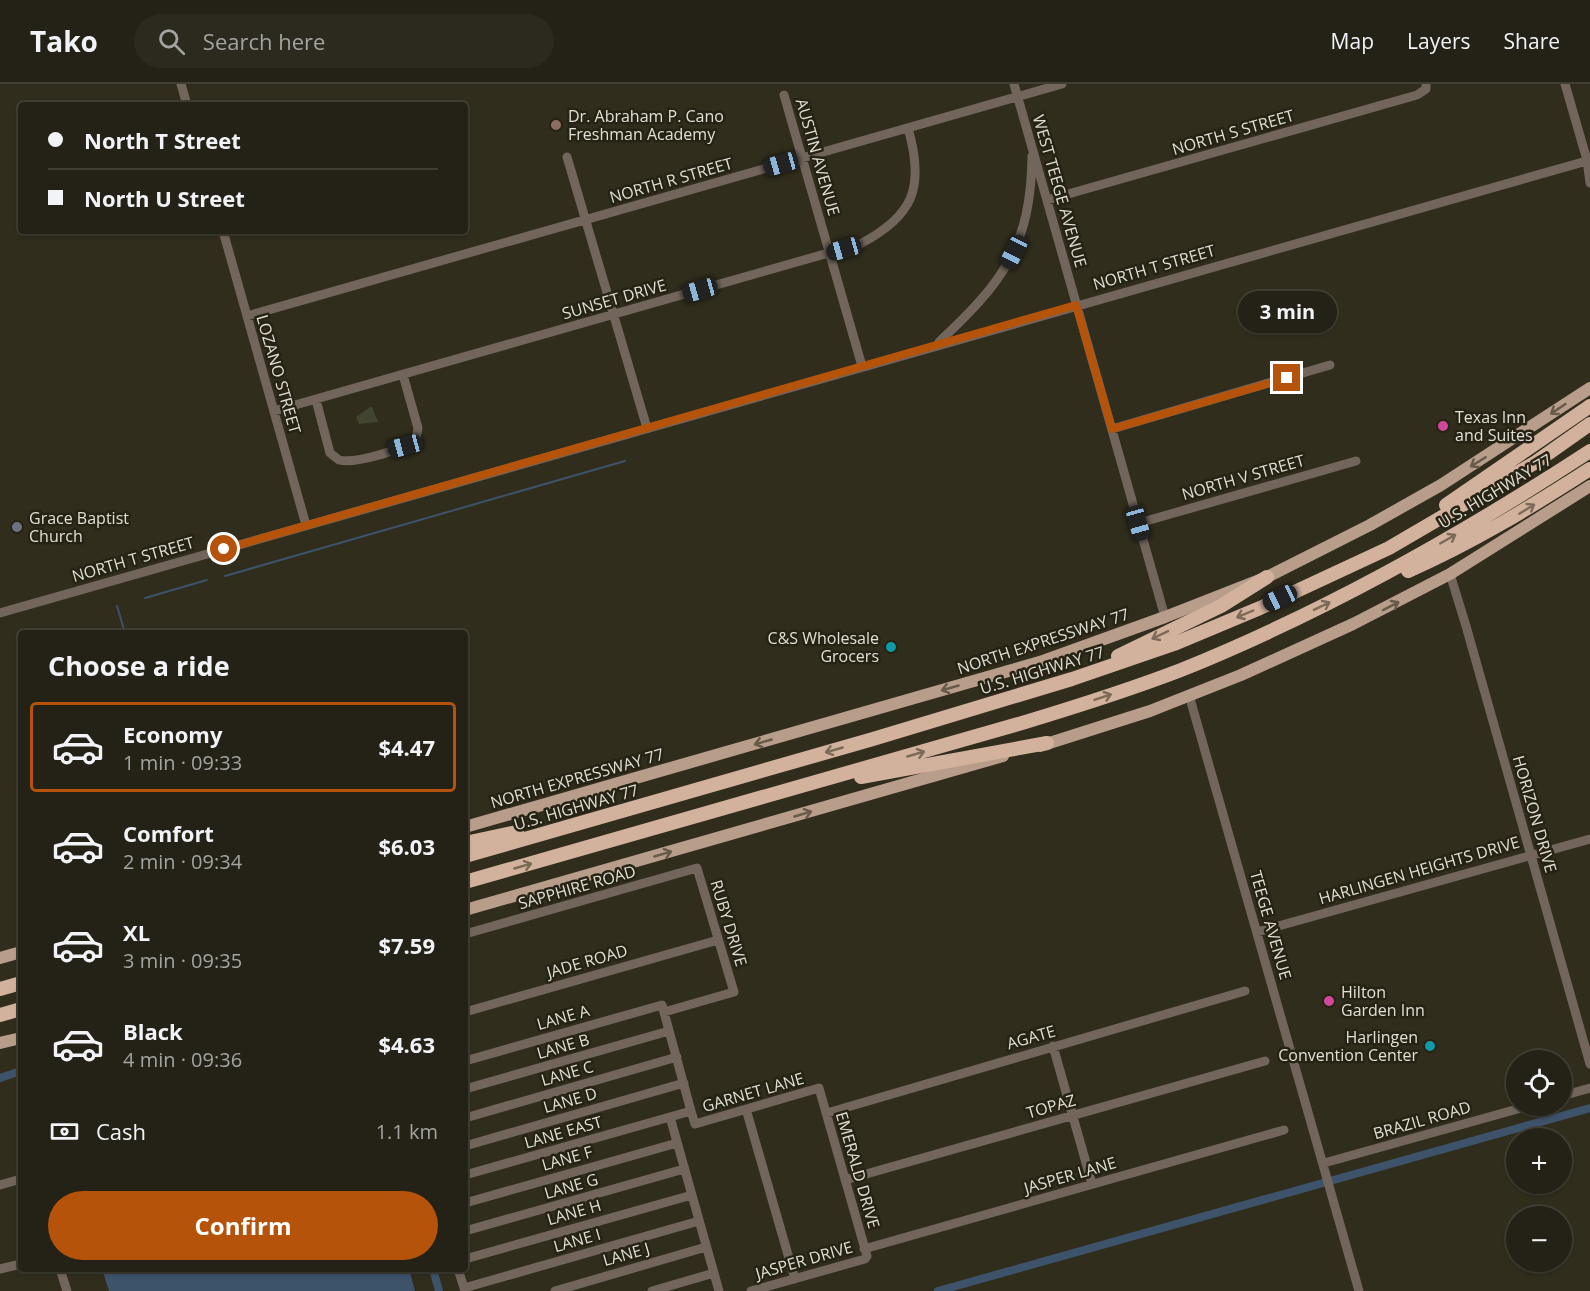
<!DOCTYPE html>
<meta charset="utf-8">
<style>
:root{--surface:#242216;--page:#2c2a1f;--text:#f1f3f6;--muted:#a3a4a1;--line:#413f35;--accent:#b45309}
body{margin:0;font-family:"Open Sans",sans-serif;background:var(--page);color:var(--text);height:100vh;display:flex;flex-direction:column;font-size:22px;white-space:nowrap}
*{box-sizing:border-box;margin:0}
p{font-size:20px;color:var(--muted)}
.icon{flex:none;width:33px;height:33px;fill:none;stroke:currentColor;stroke-width:2;stroke-linecap:round;stroke-linejoin:round}
.map{position:relative;flex:1;overflow:hidden}
.details{position:absolute;left:18px;top:546px;width:450px;height:642px;display:flex;flex-direction:column;background:var(--surface);border-radius:6px;box-shadow:0 2px 4px #0004,0 0 0 2px var(--line)}
.details>*{flex:none}
.hud{position:absolute;left:18px;top:18px;width:450px;height:132px;border-radius:6px;box-shadow:0 2px 4px #0004,0 0 0 2px var(--line);display:grid;align-content:center;height:132px;padding:0 30px;background:var(--surface)}
.fabs{position:absolute;left:1506px;top:966px;display:grid;gap:12px}
.fabs a{display:grid;place-items:center;width:66px;height:66px;border-radius:50%;background:var(--surface);box-shadow:0 2px 4px #0004,0 0 0 2px var(--line);font-size:30px}
.end{position:absolute;width:27px;height:27px;margin:-14px;border:8px solid #b45309;background:#fff;box-shadow:0 0 0 3px #fff}
.from{border-radius:50%}
.bubble{position:absolute;height:42px;border-radius:21px;background:var(--surface);box-shadow:0 2px 4px #0004,0 0 0 2px var(--line);font-size:20px;font-weight:700;line-height:42px;text-align:center}
.car{position:absolute;width:18px;height:36px;margin:-18px -9px;border-radius:8px;box-shadow:0 0 4px 2px #0007;background:linear-gradient(#222 24%,#8ab4d8 0 40%,#222 0 76%,#8ab4d8 0 86%,#222 0)}
.hud b{display:flex;align-items:center;gap:21px;height:57px;font-size:22px}
.hud b+b{border-top:2px solid var(--line)}
.hud i{width:15px;height:15px;background:var(--text)}
ul{padding:0;list-style:none}
li{display:flex;align-items:center;gap:18px;height:90px;margin:0 12px 9px;padding:0 18px;border:3px solid transparent;border-radius:6px}
li div{flex:1}
li b{display:block;font-size:22px}
li em{font-style:normal;font-weight:700}
li.on{border-color:var(--accent)}
li>.icon{width:54px;height:54px;stroke-width:1.5}
h2{padding:0 30px;font-size:27px;line-height:72px}
.pay{display:flex;align-items:center;gap:15px;height:66px;padding:0 30px;font-size:22px}
.pay p{margin-inline-start:auto}
.button{display:flex;gap:12px;margin-top:auto;padding:12px 30px}
.button a{flex:1;height:69px;border-radius:36px;background:var(--accent);color:#fff;font-size:24px;font-weight:700;line-height:69px;text-align:center}
header{display:flex;align-items:center;gap:36px;box-sizing:border-box;height:84px;padding:0 30px;background:var(--surface);border-bottom:2px solid var(--line)}
header strong{font-size:28px}
nav{display:flex;gap:33px;margin-inline-start:auto;font-size:21px}
.search{width:420px;height:54px;background:var(--page);display:flex;align-items:center;gap:15px;box-sizing:border-box;padding:0 21px;border-radius:33px;color:var(--muted);font-size:22px}
.map>svg:first-child{display:block}
.green{fill:#41442e}
.water{fill:#3d536a}
.lines{fill:none;stroke-linecap:round;stroke-linejoin:round}
.stream{stroke:#3d536a;stroke-width:2}
.canal{stroke:#3d536a;stroke-width:8}
.minor{stroke:#72655c;stroke-width:9}
.major{stroke:#b79d8a;stroke-width:12}
.highway{stroke:#d2b29c;stroke-width:14}
.oneway{stroke:#675a49}
.oneway2{stroke:#7c6a58}
.route{stroke:#b45309;stroke-width:8}
.education-dot{fill:#8d6e63;stroke:#262314;stroke-width:2}
.hotel-dot{fill:#d1479c;stroke:#262314;stroke-width:2}
.worship-dot{fill:#6b7280;stroke:#262314;stroke-width:2}
.culture-dot{fill:#0f9aa8;stroke:#262314;stroke-width:2}
.labels{text-anchor:middle;stroke-width:5;stroke-linejoin:round;paint-order:stroke}
.poi-label{font-size:16px;fill:#e1dfd5;stroke:#262314;text-anchor:start}
.street-label{font-size:16px;fill:#e1dfd5;stroke:#262314}
</style>
<header>
<strong>Tako</strong>
<div class="search"><svg class="icon" aria-label="search" viewBox="0 0 24 24"><circle cx="10" cy="10" r="6"/><path d="M15 15l6 6"/></svg>Search here</div>
<nav><a>Map</a><a>Layers</a><a>Share</a></nav>
</header>
<div class="map">
<svg width="1590" height="1207" viewBox="0 0 1590 1207">
<rect width="100%" height="100%" fill="#302d1d"/>
<path class="green" d="M370 323H372L378 338 359 340 356 333Z"/>
<path class="water" d="M102 1185H409L415 1207H109Z"/>
<g class="lines">
<path class="stream" d="M225 492 625 377
M145 514 207 496
M117 522 125 549"/>
<path class="canal" d="M0 994 21 987
M433 1185 439 1207
M938 1207 1590 1024"/>
<path class="minor" d="M181 0 187 21
M1014 0 1165 533
M1565 0 1587 76 1590 99
M784 11 862 282
M567 73 647 344
M1047 116 1417 11 1426 5V0
M223 147 306 441
M247 232 1062 0
M939 258C1002 199 1031 163 1032 72
M316 316 330 369 339 376C355 380 403 366 416 355L418 344 403 291
M274 327 860 160C914 132 925 103 908 44
M1112 345 1330 281
M1139 439 1356 377
M1450 490 1466 542 1590 980
M0 529 1590 76
M1189 611 1359 1207
M1257 848 1590 755
M465 850 697 784 734 908 664 928
M465 928 718 856
M1053 962 1092 1100
M465 977 662 921 691 1027
M465 1005 669 947
M1562 1012 1590 1004
M746 1025 795 1195
M827 1029 1245 907
M670 1033 719 1207
M465 1034 677 973
M465 1062 684 999
M1324 1079 1528 1022
M465 1091 691 1027 695 1040 819 1004 867 1172 865 1175 751 1207
M845 1096 1265 977
M0 1101 21 1095
M465 1119 677 1059
M465 1147 684 1085
M864 1165 1284 1046
M465 1175 692 1111
M0 1185 21 1180
M60 1185 67 1207
M458 1185 465 1207
M464 1204 699 1137
M555 1207 706 1163
M652 1207 714 1189"/>
<path class="major" d="M1040 662 1150 627 1241 591 1353 540 1450 490 1590 402
M465 743 1043 577 1165 533 1267 493 1370 441 1441 401 1590 304
M465 826 1003 672
M0 874 21 868
M0 959 21 954"/>
<path class="highway" d="M1446 421 1590 322
M1408 487C1472 459 1531 423 1590 385
M1118 572 1221 522 1267 493
M861 693 1047 659
M465 759 517 748
M465 772 873 655 1072 595 1174 560 1260 524 1389 464 1536 378 1590 340
M465 798 1022 639C1075 623 1129 606 1181 586 1325 528 1460 452 1590 367
M0 905 21 899
M0 931 21 925"/>
</g>
<defs><path id="oneway-shaft" d="M-6 0H5M1.5-3L5.5 0L1.5 3" fill="none" stroke-width="1.6" stroke-linecap="round" stroke-linejoin="round" transform="scale(1.5)"/></defs>
<g class="oneway">
<use href="#oneway-shaft" transform="translate(1558 325) rotate(146)"/>
<use href="#oneway-shaft" transform="translate(1478 378) rotate(148)"/>
<use href="#oneway-shaft" transform="translate(1391 522) rotate(-27)"/>
<use href="#oneway-shaft" transform="translate(950 604) rotate(164)"/>
<use href="#oneway-shaft" transform="translate(763 658) rotate(164)"/>
<use href="#oneway-shaft" transform="translate(803 730) rotate(-16)"/>
<use href="#oneway-shaft" transform="translate(663 770) rotate(-16)"/>
</g>
<g class="oneway2">
<use href="#oneway-shaft" transform="translate(1527 425) rotate(-32)"/>
<use href="#oneway-shaft" transform="translate(1448 455) rotate(-30)"/>
<use href="#oneway-shaft" transform="translate(1322 522) rotate(-26)"/>
<use href="#oneway-shaft" transform="translate(1245 530) rotate(157)"/>
<use href="#oneway-shaft" transform="translate(1160 551) rotate(154)"/>
<use href="#oneway-shaft" transform="translate(1103 613) rotate(-19)"/>
<use href="#oneway-shaft" transform="translate(834 666) rotate(164)"/>
<use href="#oneway-shaft" transform="translate(916 670) rotate(-16)"/>
<use href="#oneway-shaft" transform="translate(523 782) rotate(-16)"/>
</g>
<g class="lines">
<path class="route" d="M224 465 1076 221 1112 345 1287 294"/>
</g>
<circle class="education-dot" cx="556" cy="41" r="6"/>
<g class="hotel-dot">
<circle cx="1443" cy="342" r="6"/>
<circle cx="1329" cy="917" r="6"/>
</g>
<circle class="worship-dot" cx="17" cy="443" r="6"/>
<g class="culture-dot">
<circle cx="891" cy="563" r="6"/>
<circle cx="1430" cy="962" r="6"/>
</g>
<g class="labels">
<g class="poi-label">
<text x="568" y="38">Dr. Abraham P. Cano<tspan x="568" dy="18">Freshman Academy</tspan></text>
<text x="1455" y="339">Texas Inn<tspan x="1455" dy="18">and Suites</tspan></text>
<text x="29" y="440">Grace Baptist<tspan x="29" dy="18">Church</tspan></text>
<text x="879" y="560" text-anchor="end">C&amp;S Wholesale<tspan x="879" dy="18">Grocers</tspan></text>
<text x="1341" y="914">Hilton<tspan x="1341" dy="18">Garden Inn</tspan></text>
<text x="1418" y="959" text-anchor="end">Harlingen<tspan x="1418" dy="18">Convention Center</tspan></text>
</g>
<g class="street-label">
<text transform="translate(1233 48) rotate(-16)" y="6">NORTH S STREET</text>
<text transform="translate(818 73) rotate(74)" y="6">AUSTIN AVENUE</text>
<text transform="translate(671 96) rotate(-16)" y="6">NORTH R STREET</text>
<text transform="translate(1060 107) rotate(74)" y="6">WEST TEEGE AVENUE</text>
<text transform="translate(1154 183) rotate(-16)" y="6">NORTH T STREET</text>
<text transform="translate(614 215) rotate(-16)" y="6">SUNSET DRIVE</text>
<text transform="translate(279 290) rotate(74)" y="6">LOZANO STREET</text>
<text transform="translate(1243 393) rotate(-16)" y="6">NORTH V STREET</text>
<text transform="translate(1495 407) rotate(-31)" y="6">U.S. HIGHWAY 77</text>
<text transform="translate(133 475) rotate(-16)" y="6">NORTH T STREET</text>
<text transform="translate(1043 557) rotate(-18)" y="6">NORTH EXPRESSWAY 77</text>
<text transform="translate(1042 586) rotate(-17)" y="6">U.S. HIGHWAY 77</text>
<text transform="translate(577 694) rotate(-16)" y="6">NORTH EXPRESSWAY 77</text>
<text transform="translate(576 723) rotate(-16)" y="6">U.S. HIGHWAY 77</text>
<text transform="translate(1535 730) rotate(74)" y="6">HORIZON DRIVE</text>
<text transform="translate(1419 786) rotate(-16)" y="6">HARLINGEN HEIGHTS DRIVE</text>
<text transform="translate(577 803) rotate(-16)" y="6">SAPPHIRE ROAD</text>
<text transform="translate(729 839) rotate(73)" y="6">RUBY DRIVE</text>
<text transform="translate(1271 841) rotate(74)" y="6">TEEGE AVENUE</text>
<text transform="translate(587 877) rotate(-16)" y="6">JADE ROAD</text>
<text transform="translate(563 933) rotate(-16)" y="6">LANE A</text>
<text transform="translate(1031 953) rotate(-16)" y="6">AGATE</text>
<text transform="translate(563 962) rotate(-16)" y="6">LANE B</text>
<text transform="translate(567 989) rotate(-16)" y="6">LANE C</text>
<text transform="translate(753 1008) rotate(-16)" y="6">GARNET LANE</text>
<text transform="translate(570 1016) rotate(-16)" y="6">LANE D</text>
<text transform="translate(1051 1022) rotate(-16)" y="6">TOPAZ</text>
<text transform="translate(1422 1036) rotate(-16)" y="6">BRAZIL ROAD</text>
<text transform="translate(563 1048) rotate(-16)" y="6">LANE EAST</text>
<text transform="translate(567 1074) rotate(-16)" y="6">LANE F</text>
<text transform="translate(858 1086) rotate(74)" y="6">EMERALD DRIVE</text>
<text transform="translate(1070 1091) rotate(-16)" y="6">JASPER LANE</text>
<text transform="translate(571 1102) rotate(-16)" y="6">LANE G</text>
<text transform="translate(574 1128) rotate(-16)" y="6">LANE H</text>
<text transform="translate(577 1156) rotate(-16)" y="6">LANE I</text>
<text transform="translate(626 1170) rotate(-16)" y="6">LANE J</text>
<text transform="translate(804 1176) rotate(-16)" y="6">JASPER DRIVE</text>
</g>
</g>
</svg>
<div class="fabs">
<a><svg class="icon" aria-label="locate" viewBox="0 0 24 24"><circle cx="12" cy="12" r="6"/><path d="M12 2v4M12 18v4M2 12h4M18 12h4"/></svg></a>
<a>+</a>
<a>−</a>
</div>
<i class="end from" style="left:224px;top:465px"></i>
<i class="end" style="left:1287px;top:294px"></i>
<div class="bubble" style="left:1238px;top:207px;width:99px">3 min</div>
<i class="car" style="left:781px;top:80px;rotate:254deg"></i>
<i class="car" style="left:844px;top:165px;rotate:254deg"></i>
<i class="car" style="left:1014px;top:168px;rotate:207deg"></i>
<i class="car" style="left:700px;top:206px;rotate:254deg"></i>
<i class="car" style="left:405px;top:362px;rotate:255deg"></i>
<i class="car" style="left:1138px;top:439px;rotate:164deg"></i>
<i class="car" style="left:1280px;top:514px;rotate:245deg"></i>
<div class="hud">
<b><i class="from"></i>North T Street</b>
<b><i></i>North U Street</b>
</div>
<section class="details">
<h2>Choose a ride</h2>
<ul>
<li class="on"><svg class="icon" aria-label="car" viewBox="0 0 24 24"><path d="M5 17H2v-5l4-1 3-4h7l3 4 3 1v5h-3M9 17h6M6 11h13"/><circle cx="7" cy="17" r="2"/><circle cx="17" cy="17" r="2"/></svg><div><b>Economy</b><p>1 min · 09:33</p></div><em>$4.47</em></li>
<li><svg class="icon" aria-label="car" viewBox="0 0 24 24"><path d="M5 17H2v-5l4-1 3-4h7l3 4 3 1v5h-3M9 17h6M6 11h13"/><circle cx="7" cy="17" r="2"/><circle cx="17" cy="17" r="2"/></svg><div><b>Comfort</b><p>2 min · 09:34</p></div><em>$6.03</em></li>
<li><svg class="icon" aria-label="car" viewBox="0 0 24 24"><path d="M5 17H2v-5l4-1 3-4h7l3 4 3 1v5h-3M9 17h6M6 11h13"/><circle cx="7" cy="17" r="2"/><circle cx="17" cy="17" r="2"/></svg><div><b>XL</b><p>3 min · 09:35</p></div><em>$7.59</em></li>
<li><svg class="icon" aria-label="car" viewBox="0 0 24 24"><path d="M5 17H2v-5l4-1 3-4h7l3 4 3 1v5h-3M9 17h6M6 11h13"/><circle cx="7" cy="17" r="2"/><circle cx="17" cy="17" r="2"/></svg><div><b>Black</b><p>4 min · 09:36</p></div><em>$4.63</em></li>
</ul>
<div class="pay"><svg class="icon" aria-label="cash" viewBox="0 0 24 24"><path d="M3 7h18v10H3z"/><circle cx="12" cy="12" r="2"/></svg>Cash<p>1.1 km</p></div>
<div class="button"><a>Confirm</a></div>
</section>
</div>
